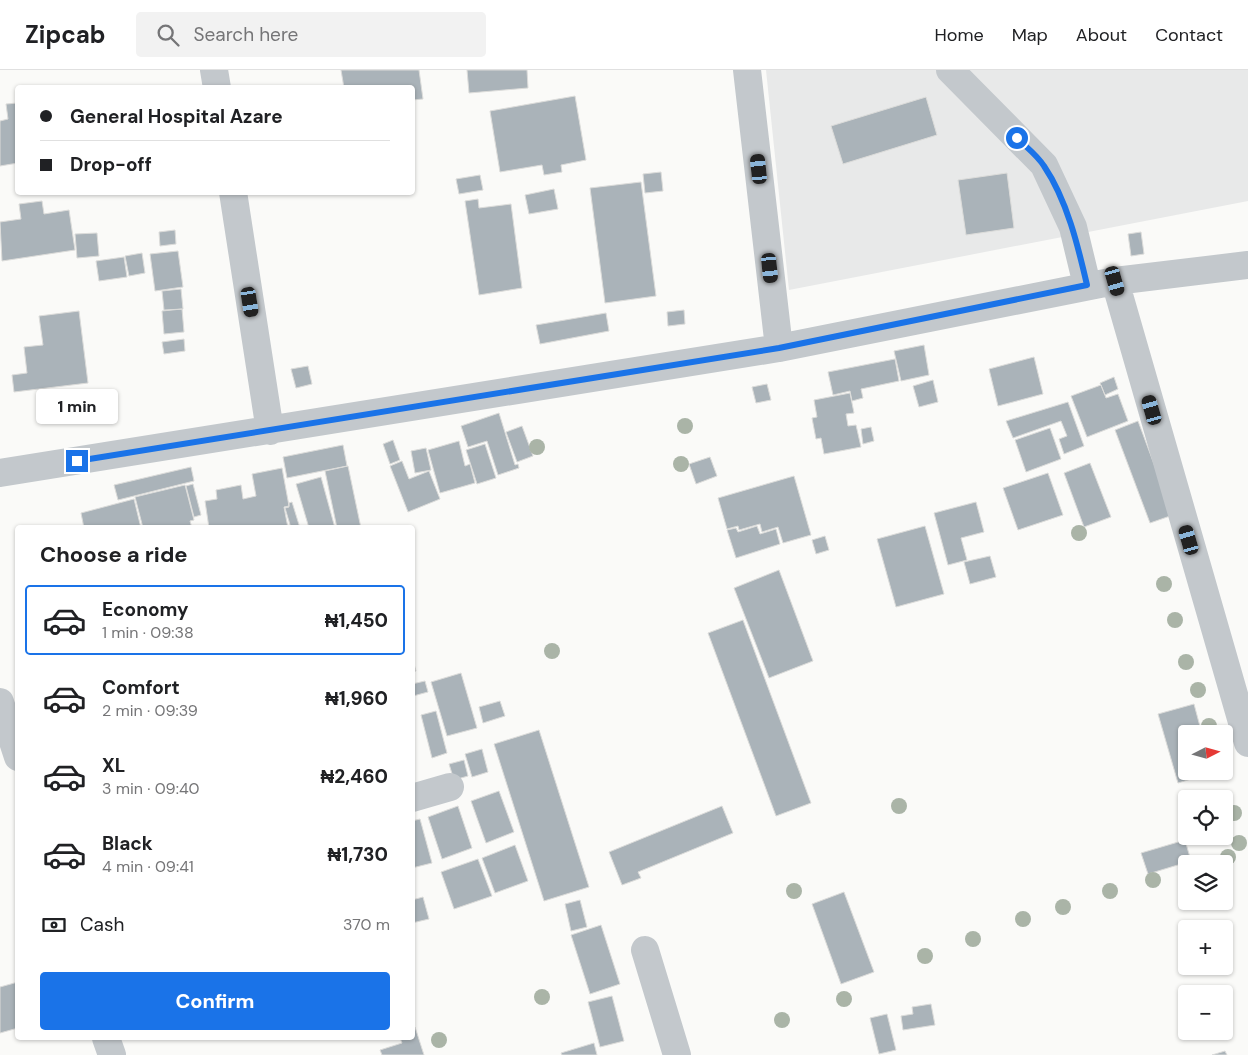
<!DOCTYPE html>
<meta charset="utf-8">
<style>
:root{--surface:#fff;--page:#f2f2f2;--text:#202124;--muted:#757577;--line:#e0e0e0;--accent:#1a73e8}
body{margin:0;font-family:"DM Sans",sans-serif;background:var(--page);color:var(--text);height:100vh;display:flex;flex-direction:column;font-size:19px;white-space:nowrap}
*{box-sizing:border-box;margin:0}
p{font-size:16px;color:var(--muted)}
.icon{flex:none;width:28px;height:28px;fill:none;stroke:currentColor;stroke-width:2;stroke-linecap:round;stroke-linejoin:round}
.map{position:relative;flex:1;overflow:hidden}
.drawer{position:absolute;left:15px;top:455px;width:400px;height:515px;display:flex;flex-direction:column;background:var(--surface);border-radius:5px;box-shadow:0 1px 4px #0004}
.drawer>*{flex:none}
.banner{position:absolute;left:15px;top:15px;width:400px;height:110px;border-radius:5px;box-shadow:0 1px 4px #0004;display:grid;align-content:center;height:110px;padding:0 25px;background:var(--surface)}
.needle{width:32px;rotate:84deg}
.controls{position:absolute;left:1178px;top:655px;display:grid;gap:10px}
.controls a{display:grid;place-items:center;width:55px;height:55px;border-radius:5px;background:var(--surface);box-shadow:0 1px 4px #0004;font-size:25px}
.end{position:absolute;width:22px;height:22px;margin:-11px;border:6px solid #1a73e8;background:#fff;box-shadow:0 0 0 2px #fff}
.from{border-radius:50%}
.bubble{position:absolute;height:35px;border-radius:5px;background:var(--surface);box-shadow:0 1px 4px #0004;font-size:16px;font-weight:800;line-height:35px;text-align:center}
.car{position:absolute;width:15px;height:30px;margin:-15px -8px;border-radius:6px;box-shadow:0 0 4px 1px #0007;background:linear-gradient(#222 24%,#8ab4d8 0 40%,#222 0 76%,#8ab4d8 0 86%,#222 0)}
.banner b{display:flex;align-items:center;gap:18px;height:48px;font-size:19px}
.banner b+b{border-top:1px solid var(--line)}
.banner i{width:12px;height:12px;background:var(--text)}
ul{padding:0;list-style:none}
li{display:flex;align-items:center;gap:15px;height:70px;margin:0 10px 8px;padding:0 15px;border:2px solid transparent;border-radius:5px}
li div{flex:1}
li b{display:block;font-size:19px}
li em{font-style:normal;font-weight:800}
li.selected{border-color:var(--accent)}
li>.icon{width:45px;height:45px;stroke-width:1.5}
h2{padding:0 25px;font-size:22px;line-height:60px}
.pay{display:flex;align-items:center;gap:12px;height:55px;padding:0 25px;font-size:19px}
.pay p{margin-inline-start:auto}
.button{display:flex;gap:10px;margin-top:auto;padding:10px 25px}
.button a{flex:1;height:58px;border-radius:5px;background:var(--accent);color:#fff;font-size:20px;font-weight:800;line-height:58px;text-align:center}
header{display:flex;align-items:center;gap:30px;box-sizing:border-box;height:70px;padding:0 25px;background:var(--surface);border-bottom:1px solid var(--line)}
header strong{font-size:24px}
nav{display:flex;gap:28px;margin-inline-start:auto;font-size:18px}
.search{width:350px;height:45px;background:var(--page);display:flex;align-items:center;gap:12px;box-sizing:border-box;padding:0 18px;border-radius:5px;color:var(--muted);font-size:19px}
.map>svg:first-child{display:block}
.built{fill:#e8e9e9}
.building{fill:#aab3b9;stroke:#dcdcda}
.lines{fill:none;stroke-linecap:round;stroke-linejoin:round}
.minor{stroke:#c3c8cc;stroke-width:28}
.tree{fill:#aab4a7}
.route{stroke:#1a73e8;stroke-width:6}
</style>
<header>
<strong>Zipcab</strong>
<div class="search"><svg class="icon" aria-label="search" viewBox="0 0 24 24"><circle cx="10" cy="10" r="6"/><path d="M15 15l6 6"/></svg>Search here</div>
<nav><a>Home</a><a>Map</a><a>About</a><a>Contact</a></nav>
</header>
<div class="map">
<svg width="1248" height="985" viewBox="0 0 1248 985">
<rect width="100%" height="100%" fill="#fafaf8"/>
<path class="built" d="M766 0H1248V131L789 220Z"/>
<path class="building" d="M341 0H419L423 29 412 30V18H344Z
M467 0H527L528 18 469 23Z
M575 26 586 90 561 95 562 102 544 105 542 95 500 102 490 41Z
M926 27 937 65 843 94 831 56Z
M18 33V93L0 96V51L8 49 6 34Z
M661 102 663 121 645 123 643 104Z
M1007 103 1014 158 966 165 958 110Z
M480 105 483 120 459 124 456 109Z
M641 112 656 226 605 233 590 118Z
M554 119 558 139 529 144 525 125Z
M478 129 479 138 511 134 522 218 479 225 465 131Z
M42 131 44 144 69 140 75 180 2 191 0 152 21 149 19 134Z
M175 160 176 174 160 176 159 162Z
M1141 162 1144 184 1131 186 1128 164Z
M97 163 99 186 77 188 75 164Z
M178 181 183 217 155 221 150 184Z
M142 183 145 203 129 206 125 186Z
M124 187 127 207 99 211 96 191Z
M181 219 183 239 164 240 162 221Z
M182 239 184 262 164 264 162 241Z
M684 240 685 254 668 256 667 242Z
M79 241 88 313 14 322 12 305 27 303 24 277 43 275 39 246Z
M606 243 609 261 540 274 536 255Z
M184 269 185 281 164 284 162 272Z
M924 275 929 305 901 311 894 281Z
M1034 287 1043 324 998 336 989 299Z
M895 289 899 311 861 319 863 328 852 331 850 321 833 325 828 302Z
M308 296 312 314 296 318 291 299Z
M1114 307 1118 319 1105 325 1100 313Z
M933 310 938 332 919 337 913 316Z
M767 314 771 330 756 333 752 317Z
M1101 315 1106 328 1118 324 1128 351 1087 367 1071 326Z
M850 323 854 343 846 344 848 356 856 355 861 377 824 384 821 368 816 369 812 348 817 347 814 330Z
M1068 332 1084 376 1064 384 1059 369 1067 366 1061 351 1013 368 1006 351Z
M499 343 515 395 518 394 519 398 498 405 487 371 468 377 461 356Z
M1138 351 1173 445 1150 453 1115 360Z
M522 356 533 386 517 392 506 362Z
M871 357 874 371 863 374 861 359Z
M1050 358 1061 389 1026 402 1015 370Z
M393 370 400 390 390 394 383 374Z
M459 371 465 396 470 394 475 413 440 423 428 380Z
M485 374 496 408 477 414 466 380Z
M343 375 347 396 287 408 283 387Z
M426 378 431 400 415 403 411 381Z
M710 387 717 406 696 414 689 394Z
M402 391 409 409 429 401 440 429 408 442 390 396Z
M1090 393 1111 447 1084 457 1064 403Z
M348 396 361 458H337L325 401Z
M191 397 194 411 118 430 114 415Z
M282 398 289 436 284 437 288 458H209L205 431 217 429 216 420 241 415 243 429 256 426 252 404Z
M1048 403 1063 445 1018 460 1003 418Z
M794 406 811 465 783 473 778 457 762 462 760 454 739 460 738 456 727 459 718 428Z
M321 407 335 458H309L296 414Z
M193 414 201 445 194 447 186 416Z
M185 415 194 450 190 451 192 458H143L135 427Z
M134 429 141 458H100L99 456 84 458 81 443Z
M292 432 300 458H291L285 438 289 437V433Z
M976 432 984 462 961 468 967 490 948 495 934 443Z
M757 456 760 464 776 459 780 474 736 488 727 460 736 458 738 462Z
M925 456 944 524 896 537 877 469Z
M825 466 829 480 816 484 812 470Z
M990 486 996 507 970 514 964 492Z
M779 500 813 591 769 608 734 518Z
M743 550 811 733 776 746 708 563Z
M412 587 416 601 412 602Z
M461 603 477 658 447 666 431 612Z
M425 611 428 622 413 626 412 614Z
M500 631 505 646 483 653 479 637Z
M1194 634 1202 664H1186V701L1214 702 1178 713 1158 644Z
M436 641 447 683 432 688 421 645Z
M539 660 589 817 544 831 494 674Z
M482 679 488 702 472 707 465 684Z
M464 690 468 706 454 710 449 694Z
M499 721 514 762 486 773 471 731Z
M458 736 472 778 442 789 428 747Z
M722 736 733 763 638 802 641 808 622 815 609 782Z
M420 749 432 793 412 798V751Z
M1185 770 1191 791 1148 804 1141 783Z
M515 775 528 811 495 823 482 788Z
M478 789 492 826 454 839 441 802Z
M844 822 874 902 841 914 812 834Z
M423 827 429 849 412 853V830Z
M580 830 587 857 571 861 565 834Z
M601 855 620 914 590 924 571 865Z
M18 912V958L0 963V917Z
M612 926 624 971 600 977 588 932Z
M931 934 935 955 903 960 901 946 913 944 912 937Z
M887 944 896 980 879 984 870 948Z
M415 957 424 985H382L380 980 402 973 400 968H412V958Z
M594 973 597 985H562L561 983Z
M1225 981 1227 985H1212Z"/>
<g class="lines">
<path class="minor" d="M214 0 217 18
M747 0 779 278
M950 0 1044 95 1073 157 1087 215
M233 122 270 361
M1115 211 1248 673
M0 403 779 278 1115 211 1248 195
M0 632 18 687
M412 728 450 717
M645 880 677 985
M106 968 112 985"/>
</g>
<g class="tree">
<circle cx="685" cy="356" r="8"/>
<circle cx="537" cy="377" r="8"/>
<circle cx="681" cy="394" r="8"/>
<circle cx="1079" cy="463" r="8"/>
<circle cx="1164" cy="514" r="8"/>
<circle cx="1175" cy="550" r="8"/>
<circle cx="552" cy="581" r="8"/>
<circle cx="1186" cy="592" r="8"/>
<circle cx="1198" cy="620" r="8"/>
<circle cx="1209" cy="656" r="8"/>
<circle cx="899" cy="736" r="8"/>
<circle cx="1234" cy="743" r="8"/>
<circle cx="1239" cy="773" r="8"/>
<circle cx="1228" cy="787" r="8"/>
<circle cx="1153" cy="810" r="8"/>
<circle cx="794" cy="821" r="8"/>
<circle cx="1110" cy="821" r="8"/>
<circle cx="1063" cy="837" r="8"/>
<circle cx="1023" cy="849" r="8"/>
<circle cx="973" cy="869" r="8"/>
<circle cx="925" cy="886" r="8"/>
<circle cx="542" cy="927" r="8"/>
<circle cx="844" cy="929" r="8"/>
<circle cx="782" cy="950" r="8"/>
<circle cx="439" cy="970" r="8"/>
</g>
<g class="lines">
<path class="route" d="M77 391 779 278 1087 215C1078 176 1067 130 1044 96 1037 85 1026 77 1017 68"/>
</g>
</svg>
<div class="controls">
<a><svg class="needle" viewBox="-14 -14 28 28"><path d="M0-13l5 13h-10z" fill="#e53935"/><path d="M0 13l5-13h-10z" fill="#757577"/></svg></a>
<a><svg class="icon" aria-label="locate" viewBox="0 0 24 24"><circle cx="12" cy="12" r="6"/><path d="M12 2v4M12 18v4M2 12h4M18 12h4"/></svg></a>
<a><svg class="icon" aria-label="layers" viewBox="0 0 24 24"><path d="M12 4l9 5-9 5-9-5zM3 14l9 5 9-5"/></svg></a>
<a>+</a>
<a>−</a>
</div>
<i class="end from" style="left:1017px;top:68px"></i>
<i class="end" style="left:77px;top:391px"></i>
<div class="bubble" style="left:36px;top:319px;width:82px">1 min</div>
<i class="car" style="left:759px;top:99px;rotate:354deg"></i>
<i class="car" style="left:770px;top:198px;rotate:174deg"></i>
<i class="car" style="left:1115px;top:211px;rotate:164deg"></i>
<i class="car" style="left:250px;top:232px;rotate:171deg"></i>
<i class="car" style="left:1152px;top:340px;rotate:344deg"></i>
<i class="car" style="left:1189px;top:470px;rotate:344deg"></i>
<div class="banner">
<b><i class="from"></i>General Hospital Azare</b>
<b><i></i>Drop-off</b>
</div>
<section class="drawer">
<h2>Choose a ride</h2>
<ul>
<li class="selected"><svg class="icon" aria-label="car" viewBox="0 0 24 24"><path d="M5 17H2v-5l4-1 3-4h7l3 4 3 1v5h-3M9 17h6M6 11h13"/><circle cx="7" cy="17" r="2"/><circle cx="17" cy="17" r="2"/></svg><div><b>Economy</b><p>1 min · 09:38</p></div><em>₦1,450</em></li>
<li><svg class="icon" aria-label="car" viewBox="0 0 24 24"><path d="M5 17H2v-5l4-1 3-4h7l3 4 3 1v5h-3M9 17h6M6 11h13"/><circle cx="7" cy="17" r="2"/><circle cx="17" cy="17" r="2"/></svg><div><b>Comfort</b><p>2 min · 09:39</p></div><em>₦1,960</em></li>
<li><svg class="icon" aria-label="car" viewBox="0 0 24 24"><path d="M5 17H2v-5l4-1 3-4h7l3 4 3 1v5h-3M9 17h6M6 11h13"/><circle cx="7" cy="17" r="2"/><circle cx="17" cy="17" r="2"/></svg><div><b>XL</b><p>3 min · 09:40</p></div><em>₦2,460</em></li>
<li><svg class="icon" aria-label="car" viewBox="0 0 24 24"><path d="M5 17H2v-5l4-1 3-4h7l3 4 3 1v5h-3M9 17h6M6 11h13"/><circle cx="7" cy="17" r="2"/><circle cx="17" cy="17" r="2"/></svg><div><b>Black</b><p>4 min · 09:41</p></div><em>₦1,730</em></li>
</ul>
<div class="pay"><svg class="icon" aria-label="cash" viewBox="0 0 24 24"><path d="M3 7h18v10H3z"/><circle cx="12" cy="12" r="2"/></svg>Cash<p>370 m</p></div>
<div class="button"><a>Confirm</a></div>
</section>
</div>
